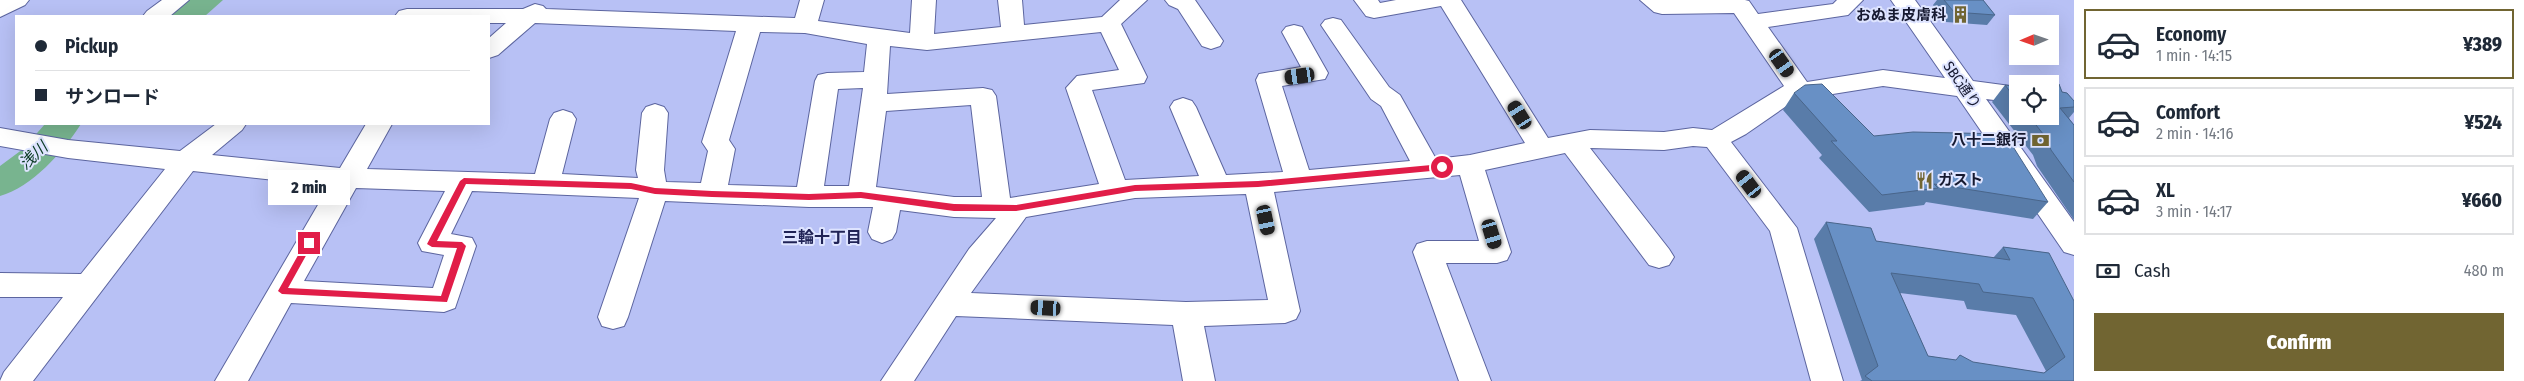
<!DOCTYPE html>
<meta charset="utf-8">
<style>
:root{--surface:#fff;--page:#f2f2f3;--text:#1f2937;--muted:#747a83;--line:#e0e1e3;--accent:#716532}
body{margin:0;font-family:"Fira Sans Condensed","Noto Sans JP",sans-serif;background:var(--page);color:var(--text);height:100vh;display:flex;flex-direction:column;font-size:19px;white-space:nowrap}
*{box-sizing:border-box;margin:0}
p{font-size:16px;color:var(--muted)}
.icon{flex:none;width:28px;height:28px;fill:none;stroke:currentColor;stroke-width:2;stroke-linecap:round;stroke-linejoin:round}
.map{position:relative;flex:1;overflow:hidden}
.panel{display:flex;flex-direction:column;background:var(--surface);width:450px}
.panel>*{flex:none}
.top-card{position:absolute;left:15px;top:15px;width:475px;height:110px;border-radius:0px;box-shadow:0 5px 20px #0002;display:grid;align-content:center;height:110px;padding:0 20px;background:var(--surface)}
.needle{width:32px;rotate:268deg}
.tools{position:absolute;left:2009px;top:15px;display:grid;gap:10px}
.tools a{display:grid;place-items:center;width:50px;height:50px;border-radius:0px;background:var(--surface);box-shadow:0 5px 20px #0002;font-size:25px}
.end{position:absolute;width:22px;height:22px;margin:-11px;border:6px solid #e11d48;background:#fff;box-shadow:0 0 0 2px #fff}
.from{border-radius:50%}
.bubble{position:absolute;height:35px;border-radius:0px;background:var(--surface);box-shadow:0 5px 20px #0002;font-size:16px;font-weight:800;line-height:35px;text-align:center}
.car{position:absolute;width:15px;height:30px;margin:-15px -8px;border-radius:6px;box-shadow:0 0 4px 1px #0007;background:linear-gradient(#222 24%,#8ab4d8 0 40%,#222 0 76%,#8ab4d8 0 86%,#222 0)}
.top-card b{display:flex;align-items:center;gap:18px;height:48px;font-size:19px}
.top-card b+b{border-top:1px solid var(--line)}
.top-card i{width:12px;height:12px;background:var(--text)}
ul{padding:9px 0 0;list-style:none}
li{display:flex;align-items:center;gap:15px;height:70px;margin:0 10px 8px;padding:0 10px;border:2px solid var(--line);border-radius:0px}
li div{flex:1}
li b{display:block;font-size:19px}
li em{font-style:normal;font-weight:800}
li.current{border-color:var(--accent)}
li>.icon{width:45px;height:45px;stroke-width:1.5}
.pay{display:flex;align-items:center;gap:12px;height:55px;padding:0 20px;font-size:19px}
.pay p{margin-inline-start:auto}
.cta{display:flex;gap:10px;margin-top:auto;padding:10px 20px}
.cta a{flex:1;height:58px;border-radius:0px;background:var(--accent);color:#fff;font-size:20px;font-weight:800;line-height:58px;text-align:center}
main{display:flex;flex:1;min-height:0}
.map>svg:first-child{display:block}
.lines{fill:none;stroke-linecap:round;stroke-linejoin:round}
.river{fill:#78b48f;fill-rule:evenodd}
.minor-casing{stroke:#5c659f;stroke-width:2}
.minor{fill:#fff;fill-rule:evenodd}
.wall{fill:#597ca9;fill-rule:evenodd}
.building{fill:#6890c5;stroke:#49658a;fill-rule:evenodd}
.route{fill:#e11d48}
.labels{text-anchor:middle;stroke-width:4;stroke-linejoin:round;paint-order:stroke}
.poi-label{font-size:15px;font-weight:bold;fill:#161930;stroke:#dee4ff;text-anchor:end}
.street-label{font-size:15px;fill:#161930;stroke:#dee4ff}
.water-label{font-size:16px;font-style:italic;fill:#093a22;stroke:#dee4ff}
.neighbourhood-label{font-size:16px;font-weight:bold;fill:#202356;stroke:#dee4ff}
</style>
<main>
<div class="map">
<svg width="2074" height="381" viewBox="0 0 2074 381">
<rect width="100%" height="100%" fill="#b8c1f5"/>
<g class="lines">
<path class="river" d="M189 0H223L205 16H171L175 10Z
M45 124H81C63 152 32 187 0 196V166L23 149Z"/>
<defs>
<path id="minor" d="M0 0H29L25 5 0 17Z
M162 0H189L170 16H143L147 11Z
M800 0H824L818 21 910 33 912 0H936L934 34 1001 27 998 0H1022L1024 25 1102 17 1120 0H1147L1121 24 1147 77 1144 83 1092 90 1125 180 1199 176 1170 107 1174 101 1183 98 1192 101 1196 107 1226 175 1283 172 1256 80 1259 74 1301 67 1282 32 1286 27 1294 25 1302 27 1328 73 1325 79 1282 86 1309 170 1410 161 1381 106 1371 99 1321 25 1325 20 1333 18 1341 20 1389 87 1400 95 1436 159 1470 155 1525 143 1441 6 1374 18 1366 16 1354 0H1378L1380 3 1396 0H1461L1548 138 1590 130 1664 132 1693 128 1712 130 1784 86 1734 13 1662 14 1654 12 1640 0H1745L1749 1 1758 14 1833 4 1837 0H1863L1848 15 1768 27 1807 82 1883 70 1945 78 1891 0H1915L1973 81 2018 87V103L1986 99 2074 222V255L2064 252 1957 96 1883 86 1795 100 1746 134 1731 142 1797 228 1843 381H1811L1770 231 1707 147 1693 146 1664 150 1590 148 1669 249 1674 257 1669 265 1659 268 1649 265 1565 153 1485 170 1511 252 1507 260 1497 263H1446L1491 381H1459L1413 252 1417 244 1427 241H1479L1460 175 1274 192 1300 311 1296 319 1285 323 1204 326 1215 381H1183L1173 325 956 316 914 381H881L969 249 996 218 954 217 900 210 896 232 892 239 882 243 872 239 868 232 873 207H809L665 201 628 317 624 326 613 329 602 326 598 317 639 198 472 191 451 234 472 238 476 246 455 308 444 312 291 303 248 381H215L329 186 193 171 33 381H0L4 372 63 297H0V273L81 274 165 169 68 158 0 146V128L68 140 180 151 216 124H246L242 130 212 155 340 168 366 124H392L367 169 535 174 550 119 554 113 563 110 572 113 576 119 562 174 638 178 636 170 642 113 646 107 655 104 664 107 668 113 664 170 666 182 701 183 708 151 702 142 736 31 535 23 498 55 489 58V38L506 23H489V16H395L399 11 407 9H523L535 4 543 6 546 9 795 18ZM760 32 805 33 867 44 864 72 827 73 818 75 815 81 797 187 728 185 735 149 729 140ZM1101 32 1119 70 1077 76 1066 88 1099 184 1010 198 996 96 992 90 983 88 887 94 890 46 927 50ZM863 88 849 186H824L838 89ZM971 105 982 197H954L876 187 886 111ZM356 188 445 191 418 243 422 251 444 255 433 288 304 281ZM1246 194 1268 300 1186 302 971 293 1026 217 1135 198Z
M1165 0H1195L1223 41 1220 46 1211 49 1202 46 1178 9 1169 5Z"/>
</defs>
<use href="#minor" class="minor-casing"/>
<use href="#minor" class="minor"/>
</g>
<path class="wall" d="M1937 0H1983L1995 15 1987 25 1946 22 1933 5Z
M2033 81 2059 84 2062 92 2067 93 2074 101V112L2069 118 2074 125V220L2037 166 2033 155 1992 102 2005 85 2018 87V116H2050V84H2031Z
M1794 93 1874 136 2048 202 2033 219 1926 202 1924 205 1869 212 1819 158 1822 155 1783 110Z
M1826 222 1876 241 1993 258 2003 247 2049 253 2074 381H1860L1862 380 1814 239ZM1900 293 1964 301 1967 309 2016 315 2046 371 2044 373 1928 356Z"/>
<path class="building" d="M1944 0H1983L1995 15 1954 12Z
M2033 81 2059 84 2062 92 2067 93 2074 101V107L2060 108 2074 125V182L2051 150 2047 139 2029 116H2050V84H2032Z
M1822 84 1874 136 1913 132 2005 134 2048 202 1934 184 1938 188 1882 195 1831 141H1837L1794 93 1805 85Z
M2005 85 2018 87V102Z
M1826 222 1871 228 1876 241 2010 260 2003 247 2049 253 2074 301V381H1872L1865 376 1878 366ZM1891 273 1979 284 1983 292 2033 298 2065 357 2044 373 1973 362 1960 355 1956 360 1928 356Z"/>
<path class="route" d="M1442 164 1446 167 1442 170 1258 187 1135 191 1016 211H954L861 198 809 200 712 197 655 194 631 189 466 184 437 241 462 242 466 246 447 302 282 294 278 291 306 241 309 240 313 243 288 288 441 296 457 248 432 247 427 244 460 181 464 178 631 183 655 188 712 191 809 194 861 192 954 204 1016 205 1135 185 1258 181Z"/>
<defs>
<symbol id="building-bare" viewBox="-9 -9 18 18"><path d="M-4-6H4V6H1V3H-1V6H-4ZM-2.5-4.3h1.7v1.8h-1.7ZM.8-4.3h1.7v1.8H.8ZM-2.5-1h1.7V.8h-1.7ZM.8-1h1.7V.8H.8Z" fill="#716532" stroke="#dee4ff" stroke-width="2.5" paint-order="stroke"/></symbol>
<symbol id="bank-bare" viewBox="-9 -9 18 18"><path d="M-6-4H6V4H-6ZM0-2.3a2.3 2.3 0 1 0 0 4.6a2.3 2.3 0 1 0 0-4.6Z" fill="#716532" stroke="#dee4ff" stroke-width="2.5" paint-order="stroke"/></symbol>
<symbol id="restaurant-bare" viewBox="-9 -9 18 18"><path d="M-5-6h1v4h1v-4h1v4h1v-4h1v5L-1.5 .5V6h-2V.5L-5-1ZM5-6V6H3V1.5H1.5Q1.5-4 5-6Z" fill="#716532" stroke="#dee4ff" stroke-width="2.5" paint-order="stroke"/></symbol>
</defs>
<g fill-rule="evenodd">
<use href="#building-bare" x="1948" y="2" width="25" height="25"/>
<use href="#bank-bare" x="2028" y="128" width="25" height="25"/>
<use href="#restaurant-bare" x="1912" y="168" width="25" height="25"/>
</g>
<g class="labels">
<g class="poi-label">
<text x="1946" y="20">おぬま皮膚科</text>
<text x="2026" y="145">八十二銀行</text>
<text x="1938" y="185" text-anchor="start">ガスト</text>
</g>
<g class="street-label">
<text transform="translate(1962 85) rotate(55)" y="5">SBC通り</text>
</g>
<g class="water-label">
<text transform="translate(33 155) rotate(-43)" y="6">浅川</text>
</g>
<g class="neighbourhood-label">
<text x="822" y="243">三輪十丁目</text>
</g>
</g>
</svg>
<div class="tools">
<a><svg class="needle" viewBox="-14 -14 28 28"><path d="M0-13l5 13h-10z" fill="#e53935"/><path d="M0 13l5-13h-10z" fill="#747a83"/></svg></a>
<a><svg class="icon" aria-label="locate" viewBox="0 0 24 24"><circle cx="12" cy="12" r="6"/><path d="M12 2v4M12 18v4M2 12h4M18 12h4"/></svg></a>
</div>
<i class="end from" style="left:1442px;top:167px"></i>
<i class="end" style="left:309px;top:243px"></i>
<div class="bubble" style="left:268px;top:170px;width:82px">2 min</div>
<i class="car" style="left:1782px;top:63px;rotate:145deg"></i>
<i class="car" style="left:1300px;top:76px;rotate:262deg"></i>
<i class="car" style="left:1520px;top:115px;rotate:328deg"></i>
<i class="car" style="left:1749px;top:184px;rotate:323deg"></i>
<i class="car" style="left:1266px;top:220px;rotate:168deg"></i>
<i class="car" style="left:1492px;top:234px;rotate:163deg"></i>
<i class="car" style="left:1046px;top:308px;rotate:273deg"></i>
<div class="top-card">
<b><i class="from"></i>Pickup</b>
<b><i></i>サンロード</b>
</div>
</div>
<section class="panel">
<ul>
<li class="current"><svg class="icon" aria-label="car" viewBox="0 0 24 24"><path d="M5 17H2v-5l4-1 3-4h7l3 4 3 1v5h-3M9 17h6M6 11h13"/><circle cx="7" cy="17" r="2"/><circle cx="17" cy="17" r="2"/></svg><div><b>Economy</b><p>1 min · 14:15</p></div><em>¥389</em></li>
<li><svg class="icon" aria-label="car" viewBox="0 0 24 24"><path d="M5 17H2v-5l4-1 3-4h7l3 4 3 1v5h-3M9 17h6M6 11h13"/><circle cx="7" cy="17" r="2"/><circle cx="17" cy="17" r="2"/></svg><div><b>Comfort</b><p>2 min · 14:16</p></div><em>¥524</em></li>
<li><svg class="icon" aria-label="car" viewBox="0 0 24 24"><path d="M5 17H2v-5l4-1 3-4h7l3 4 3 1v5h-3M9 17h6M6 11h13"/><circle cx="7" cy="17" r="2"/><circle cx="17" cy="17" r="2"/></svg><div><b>XL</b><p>3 min · 14:17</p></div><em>¥660</em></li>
</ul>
<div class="pay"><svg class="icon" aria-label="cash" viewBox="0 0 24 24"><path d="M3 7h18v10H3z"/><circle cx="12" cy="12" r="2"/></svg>Cash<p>480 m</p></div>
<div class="cta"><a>Confirm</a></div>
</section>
</main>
